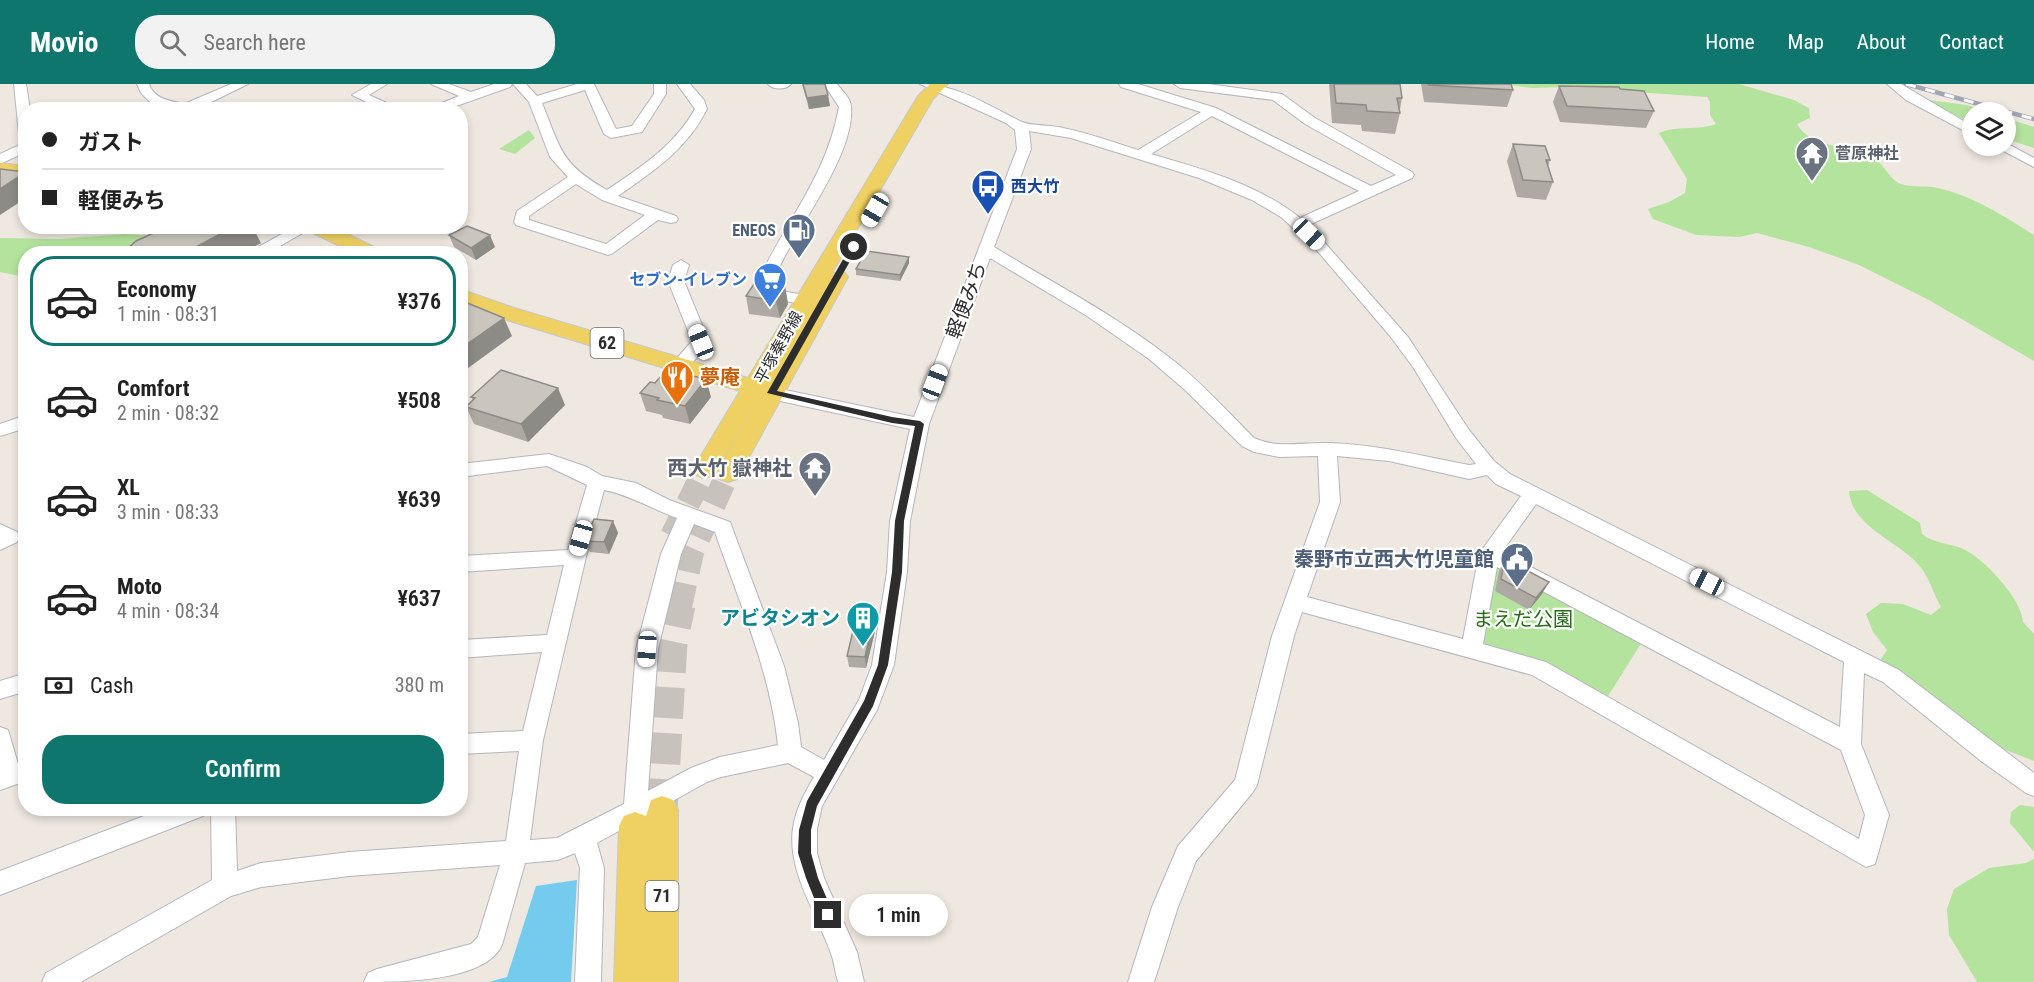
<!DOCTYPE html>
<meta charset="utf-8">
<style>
:root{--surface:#fff;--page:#f2f2f2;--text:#222;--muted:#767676;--line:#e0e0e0;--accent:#0f766e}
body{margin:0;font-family:"Roboto Condensed","Noto Sans JP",sans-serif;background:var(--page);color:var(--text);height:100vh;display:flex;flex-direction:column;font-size:22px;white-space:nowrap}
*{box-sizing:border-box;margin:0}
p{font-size:20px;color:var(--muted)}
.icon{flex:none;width:33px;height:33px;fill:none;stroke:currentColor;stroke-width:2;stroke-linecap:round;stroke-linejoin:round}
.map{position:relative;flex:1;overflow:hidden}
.details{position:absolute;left:18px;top:162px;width:450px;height:570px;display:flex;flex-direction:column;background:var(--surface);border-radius:24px;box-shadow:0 3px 9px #0003}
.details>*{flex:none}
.top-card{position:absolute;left:18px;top:18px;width:450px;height:132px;border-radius:24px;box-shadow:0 3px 9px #0003;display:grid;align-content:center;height:132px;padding:0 24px;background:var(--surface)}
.tools{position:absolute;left:1962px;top:18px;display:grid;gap:12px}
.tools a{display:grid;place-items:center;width:54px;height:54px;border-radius:50%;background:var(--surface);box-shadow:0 3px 9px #0003;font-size:30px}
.end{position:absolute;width:27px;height:27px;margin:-14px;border:8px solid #2d2d2d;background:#fff;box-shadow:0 0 0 3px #fff}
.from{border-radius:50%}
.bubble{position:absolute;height:42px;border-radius:21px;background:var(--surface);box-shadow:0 3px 9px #0003;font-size:20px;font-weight:600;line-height:42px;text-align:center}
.car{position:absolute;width:18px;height:36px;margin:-18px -9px;border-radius:8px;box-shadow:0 0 4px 2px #0007;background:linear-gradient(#fff 24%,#345 0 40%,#fff 0 76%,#345 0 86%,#fff 0)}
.top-card b{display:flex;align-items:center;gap:21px;height:57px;font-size:22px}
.top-card b+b{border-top:2px solid var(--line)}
.top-card i{width:15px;height:15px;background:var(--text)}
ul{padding:10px 0 0;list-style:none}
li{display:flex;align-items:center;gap:18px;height:90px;margin:0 12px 9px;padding:0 12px;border:3px solid transparent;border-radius:24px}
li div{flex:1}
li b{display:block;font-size:22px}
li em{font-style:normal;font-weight:600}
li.selected{border-color:var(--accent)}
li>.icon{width:54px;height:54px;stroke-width:1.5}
.pay{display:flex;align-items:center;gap:15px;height:66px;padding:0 24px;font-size:22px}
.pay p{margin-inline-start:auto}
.primary-button{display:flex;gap:12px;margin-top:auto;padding:12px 24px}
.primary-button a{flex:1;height:69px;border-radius:24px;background:var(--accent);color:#fff;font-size:24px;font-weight:600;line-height:69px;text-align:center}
header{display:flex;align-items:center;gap:36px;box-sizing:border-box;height:84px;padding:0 30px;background:var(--accent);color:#fff}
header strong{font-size:28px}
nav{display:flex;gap:33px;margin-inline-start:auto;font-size:21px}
.search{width:420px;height:54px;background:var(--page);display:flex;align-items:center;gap:15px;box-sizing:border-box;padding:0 21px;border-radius:24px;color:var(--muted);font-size:22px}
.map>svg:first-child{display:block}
.green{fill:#b4e39d}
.water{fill:#75cbed}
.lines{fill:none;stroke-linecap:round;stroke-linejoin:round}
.major-tunnel-far1{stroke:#c7c3bc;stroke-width:24;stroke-dasharray:24 12;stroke-linecap:butt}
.major-tunnel{stroke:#c7c3bc;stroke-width:31;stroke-dasharray:31 15;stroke-linecap:butt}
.minor-casing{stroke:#b3b5c0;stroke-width:2}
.major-casing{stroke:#c8c8c8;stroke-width:2}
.minor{fill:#fff;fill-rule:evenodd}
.major{fill:#efd163;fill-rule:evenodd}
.rail-casing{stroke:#a2a5b6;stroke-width:4.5}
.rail{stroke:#fff;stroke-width:3;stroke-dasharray:10;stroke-linecap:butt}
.wall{fill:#aeaaa3}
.shaded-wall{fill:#8d8b85}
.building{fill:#cac6be;stroke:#8d8b85;stroke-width:1.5}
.route{fill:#2d2d2d}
.labels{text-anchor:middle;stroke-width:4.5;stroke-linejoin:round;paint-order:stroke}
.far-worship-label{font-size:16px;font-weight:bold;fill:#5b616d;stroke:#fff;text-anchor:start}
.far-transit-label{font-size:16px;font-weight:bold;fill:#164399;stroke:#fff;text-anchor:start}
.far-service-label{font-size:16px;font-weight:bold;fill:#4e5e75;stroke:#fff;text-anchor:end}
.far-shop-label{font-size:16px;font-weight:bold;fill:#366cbe;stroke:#fff;text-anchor:end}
.far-street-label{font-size:16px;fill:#2d2d2d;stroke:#fff}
.shield{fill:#fff;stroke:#6c6c6c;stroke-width:1.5}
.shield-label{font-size:18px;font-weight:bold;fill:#2d2d2d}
.street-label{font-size:20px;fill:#2d2d2d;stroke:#fff}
.food-label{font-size:20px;font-weight:bold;fill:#c56008;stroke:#fff;text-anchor:start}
.worship-label{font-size:20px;font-weight:bold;fill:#5b616d;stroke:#fff;text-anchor:end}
.service-label{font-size:20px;font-weight:bold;fill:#4e5e75;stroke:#fff;text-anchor:end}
.culture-label{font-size:20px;font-weight:bold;fill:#0d838f;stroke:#fff;text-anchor:end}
.park-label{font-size:20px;fill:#2b6a1c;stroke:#fff}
</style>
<header>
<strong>Movio</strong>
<div class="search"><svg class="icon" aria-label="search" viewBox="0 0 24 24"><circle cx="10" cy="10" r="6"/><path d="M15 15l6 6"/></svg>Search here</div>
<nav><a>Home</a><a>Map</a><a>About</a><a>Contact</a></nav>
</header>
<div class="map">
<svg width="2034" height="898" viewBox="0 0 2034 898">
<rect width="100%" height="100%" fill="#eee8e0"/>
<path class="green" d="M1503 0H1739L1794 16 1809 24 1810 34 1797 40C1809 63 1849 62 1871 72 1883 77 1888 95 1901 100 1913 104 1927 101 1938 104 1973 112 2004 132 2034 151V277L1927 215 1859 181 1809 163 1757 149 1739 153 1696 151 1653 135 1648 125 1669 118 1685 109 1687 95 1659 49C1677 41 1697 47 1716 40L1710 31V18L1707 13 1565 3 1532 4Z
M1922 15 1966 21 1989 28H1972V39Z
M2006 34 2034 43V64L2006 55Z
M529 46 535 54 515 70 499 65Z
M125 150 152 152 158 169 26 170 25 193 0 188V154L59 155Z
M1867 406 1920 439 1922 450C1933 459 1947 459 1961 464 1982 472 2022 515 2023 538L2034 550V677L1988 659 1890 590 1881 575 1887 566 1873 548 1866 530 1881 519 1903 520 1931 531 1941 523C1934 511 1930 496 1922 485 1903 458 1852 445 1849 407Z
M1501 481 1642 558 1605 617 1488 564 1481 558 1491 482Z
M2020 721 2034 723V768L2010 739 2011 728Z
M2034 775V898H1977L1949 851 1947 825 1954 805 1989 784 2026 779Z"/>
<path class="water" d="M577 796 571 898H489L507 893 536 802Z"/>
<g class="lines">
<path class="major-tunnel-far1" d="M672 452 705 385
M680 523 692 468 728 389"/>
<path class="major-tunnel" d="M662 726 672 559 680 521"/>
<defs>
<path id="minor" d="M14 0H26L30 26H26V54L19 50Z
M137 0H149C154 15 170 17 184 20L231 0H248L195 26H173L150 18 141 9Z
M371 0H387L369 11 402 26H383L352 11Z
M431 0H449L471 8 494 0H512L510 3 445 26H425L459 12Z
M513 0H526L537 12 577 0H594L616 45 632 42 654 10V0H666V10L642 48 611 54 604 50 585 6 542 19C561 66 561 80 607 106 641 83 674 62 695 25L677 0H690L704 16 707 25C687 65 654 87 618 112L676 132 678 135 676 138 671 139 658 136 613 169 608 171 516 141 514 138 517 127 568 93 550 73 529 18ZM576 100 602 116 645 131 606 160 529 136V132Z
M768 0H791C786 6 773 6 768 0Z
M824 0H837C842 7 851 14 851 23 855 64 809 128 790 163 782 176 776 190 770 205L827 215 829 218 827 221 821 223 761 213 753 208C781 142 826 96 839 23Z
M920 0C957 0 989 22 1022 38 1031 42 1052 41 1063 44 1088 49 1113 58 1138 66L1201 28 1121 3 1119 0H1138L1216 24 1371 102 1396 91 1305 40 1273 16 1180 4 1174 0H1208L1282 10 1315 34 1412 88 1414 91 1412 94 1309 141 1408 253 1469 346 1494 377 1510 390 1899 586 2034 689V712L2026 709 1981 677 1883 598 1864 589 1861 660 1889 731 1875 780 1866 783 1532 591 1302 528 1294 552 1257 701 1253 708 1196 777 1178 823 1154 898H1128L1152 823 1178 762 1235 696 1272 552 1320 418 1318 372 1279 373 1254 368 1242 362 1185 306 1149 275 1087 232 990 174 929 340 910 437 907 488 894 581 877 626 822 722 817 745V769L824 794 857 868 864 898H838C835 888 834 876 830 867 816 828 787 787 793 744 796 725 804 710 814 693L788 679 721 693 707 698 597 759 604 784 601 898H575L580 784 575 769 558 776 525 779 502 861C485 898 400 898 364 898L368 889 377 885 471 860 478 853 500 781 349 792 261 803 231 812 81 898H42L46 889 212 796 211 724H235L237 787 261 779 349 768 506 757 519 667 460 670V650L523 647 542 568 460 574V556L547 551 564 481 460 488V472L568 466 587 401 547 382 460 393V380L549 370 587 383 602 392 636 399 669 416 730 438 784 582 798 639 801 663 824 676 859 616 872 581 887 488 890 437 910 345 771 315 765 313 762 309 765 305 771 303 914 333 1017 65 1015 46 1006 39ZM1212 32 1359 107 1300 134C1258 100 1202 85 1151 70ZM1029 47 1071 54 1199 94 1252 116 1281 133 1314 163 1390 252 1413 283 1456 354 1476 380 1469 381C1422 372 1375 360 1327 359 1302 358 1278 365 1254 354 1228 328 1203 300 1174 277 1119 233 1055 200 994 163L1031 65ZM1337 372 1389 377 1469 395 1487 391 1496 400 1521 412 1479 470 1463 555 1307 513 1340 418ZM604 406C630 411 652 425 677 434L661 470 636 565 624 720 557 754 530 756 543 656 586 473ZM1536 420 1844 578 1840 643 1502 468ZM694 440 715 448C739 518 770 586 778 661L720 673 691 684 648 707 658 565 681 470ZM1497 483 1841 666 1865 731 1859 755 1546 578 1483 560Z
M1887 0H1901L1972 42V51L1906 16Z
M26 58V68L0 80V70Z
M2006 59 2034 74V83L1994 62H2006Z
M296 142H315L266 170H246Z
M681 176 689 181 684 197 709 258C701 269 688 289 673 285L671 281 692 257 668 197 673 181Z
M26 331V344L0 352V340Z
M0 440 17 448 20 453 17 458 0 466Z
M26 589V607L0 615V597Z
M0 643 8 646 18 680 26 677V697L0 706Z
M165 724H207L203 732 0 811V787Z"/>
<path id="major" d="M930 0H948L933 15 832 189H845L848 193 737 395 728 398 719 395 716 389 759 313 714 391 705 394 696 391 693 385 740 307 497 233 460 218V205L511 223 748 294 918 12Z
M0 79 26 82V93L0 89Z
M305 142H331L380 166 383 170H356L307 146Z
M662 712 673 716 678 726V898H614L619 742 624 732 635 728 646 732 651 716Z"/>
</defs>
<use href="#minor" class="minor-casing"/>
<use href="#major" class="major-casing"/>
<use href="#minor" class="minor"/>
<use href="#major" class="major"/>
<defs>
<path id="rail" d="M1906 0 2034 35"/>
</defs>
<use href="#rail" class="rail-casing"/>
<use href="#rail" class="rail"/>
</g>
<path class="wall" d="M802 0H825L830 22 809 25Z
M1329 0H1400L1402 14 1400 25V29L1395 50 1362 47 1361 41 1332 39Z
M1421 0H1511L1513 6 1507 23 1424 18Z
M1559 2 1620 5 1654 27 1646 44 1560 38 1553 18Z
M1513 60 1550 76 1548 82 1553 98 1546 116 1517 113 1507 77Z
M78 142H102L97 146Z
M110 142H132L128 145Z
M449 151 495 163 476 176 454 163Z
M909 173V179L900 197 856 191V185Z
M785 202 788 220 780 234 749 230 746 212Z
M640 309 711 313 690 340 663 334 662 331 646 327Z
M471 313 565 321 528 358 474 340 466 323 473 316Z
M613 437 618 449 609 470 590 468 584 457Z
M1505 475 1542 510 1529 526 1495 507 1499 487Z
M874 532 876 543 866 584 849 583 847 572Z"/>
<path class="shaded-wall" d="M828 11 830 22 809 25 807 14Z
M26 88V114L0 131V105Z
M95 142H102L97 146Z
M235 142H252L261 159 241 170H183Z
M490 151 495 163 476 176 471 164Z
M909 173V179L900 197V191Z
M785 202 788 220 780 234 776 217Z
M504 234 512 252 460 290V265Z
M706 295 711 313 690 340 685 322Z
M558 304 565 321 528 358 521 340Z
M613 437 618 449 609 470 604 458Z
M1549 498 1542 510 1529 526 1536 514Z
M874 532 876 543 866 584 865 573Z"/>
<path class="building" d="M803 0H825L828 11 807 14Z
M1334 0H1400L1402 14H1397L1400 29 1367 27 1366 21 1336 19Z
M1428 0H1511L1513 6 1429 1Z
M1559 2 1619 3 1620 5 1644 7 1654 27 1567 22Z
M1513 60 1545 62 1550 76H1546L1553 98 1523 96Z
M0 85 26 88 0 105Z
M169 142H235L183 170H122L136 157Z
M467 142 490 151 471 164 449 151Z
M866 167 909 173 900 191 856 185Z
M756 197 785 202 776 217 746 212Z
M460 216 504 234 460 265Z
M501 286 558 304 521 340 466 323 475 314 471 313Z
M666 286 706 295 685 322 657 316 659 314 640 309 650 298 655 299Z
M594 435 613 437 604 458 584 457Z
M1505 475 1549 498 1536 514 1501 495Z
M857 530 874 532 865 573 847 572Z"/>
<path class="route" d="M854 161 858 163 777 307 892 333 920 337 924 340 904 437 902 488 888 581 873 622 817 722 811 746V769L818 794 834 831 832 836 828 837 823 836 806 794 798 769 799 746 807 717 864 617 878 581 892 488 895 437 915 342 892 339 767 309 850 163Z"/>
<defs>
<symbol id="temple-pin" viewBox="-11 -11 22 30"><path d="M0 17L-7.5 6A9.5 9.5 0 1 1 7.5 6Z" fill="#6b7280" stroke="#fff"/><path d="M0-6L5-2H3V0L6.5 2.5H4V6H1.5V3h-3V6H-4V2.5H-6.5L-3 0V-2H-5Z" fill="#fff"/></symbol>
<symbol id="bus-pin" viewBox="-11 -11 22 30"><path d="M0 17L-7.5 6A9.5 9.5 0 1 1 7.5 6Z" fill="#1a4fb4" stroke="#fff"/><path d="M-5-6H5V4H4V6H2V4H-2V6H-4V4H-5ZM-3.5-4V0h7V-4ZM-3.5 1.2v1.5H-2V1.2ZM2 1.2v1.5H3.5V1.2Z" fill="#fff"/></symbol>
<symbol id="fuel-pin" viewBox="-11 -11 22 30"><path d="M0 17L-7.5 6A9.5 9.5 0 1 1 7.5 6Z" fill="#5c6f8a" stroke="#fff"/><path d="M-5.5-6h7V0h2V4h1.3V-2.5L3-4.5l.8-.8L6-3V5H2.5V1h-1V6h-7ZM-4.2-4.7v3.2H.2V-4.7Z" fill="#fff"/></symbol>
<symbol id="supermarket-pin" viewBox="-11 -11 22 30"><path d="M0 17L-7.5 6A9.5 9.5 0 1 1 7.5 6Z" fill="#3f7fe0" stroke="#fff"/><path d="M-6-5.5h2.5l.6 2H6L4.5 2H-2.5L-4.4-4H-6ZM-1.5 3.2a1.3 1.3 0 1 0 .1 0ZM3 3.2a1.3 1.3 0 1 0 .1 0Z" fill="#fff"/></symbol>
<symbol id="restaurant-pin" viewBox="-11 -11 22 30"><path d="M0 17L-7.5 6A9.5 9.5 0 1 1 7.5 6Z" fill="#e8710a" stroke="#fff"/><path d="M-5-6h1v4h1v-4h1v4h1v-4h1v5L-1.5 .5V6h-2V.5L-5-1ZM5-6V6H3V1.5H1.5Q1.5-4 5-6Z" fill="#fff"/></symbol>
<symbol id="civic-pin" viewBox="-11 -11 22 30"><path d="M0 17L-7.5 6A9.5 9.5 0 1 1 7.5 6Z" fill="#5c6f8a" stroke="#fff"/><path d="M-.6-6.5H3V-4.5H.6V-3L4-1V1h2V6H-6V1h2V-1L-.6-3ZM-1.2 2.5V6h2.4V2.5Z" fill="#fff"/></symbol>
<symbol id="building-pin" viewBox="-11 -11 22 30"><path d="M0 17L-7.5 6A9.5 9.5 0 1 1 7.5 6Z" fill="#0f9aa8" stroke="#fff"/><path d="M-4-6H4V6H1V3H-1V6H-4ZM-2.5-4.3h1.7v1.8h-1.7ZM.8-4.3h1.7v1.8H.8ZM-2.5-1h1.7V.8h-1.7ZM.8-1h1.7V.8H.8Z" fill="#fff"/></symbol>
</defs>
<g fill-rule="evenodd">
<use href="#temple-pin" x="1793" y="50" width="38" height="52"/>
<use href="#bus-pin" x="969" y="83" width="38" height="52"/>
<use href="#fuel-pin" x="780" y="127" width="38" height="52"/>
<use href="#supermarket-pin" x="751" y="176" width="38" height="52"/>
<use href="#restaurant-pin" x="658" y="274" width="38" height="52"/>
<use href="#temple-pin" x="796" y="365" width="38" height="52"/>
<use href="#civic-pin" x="1498" y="456" width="38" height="52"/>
<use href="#building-pin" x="844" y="515" width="38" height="52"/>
</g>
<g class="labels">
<g class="far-worship-label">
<text x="1835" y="75">菅原神社</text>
</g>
<g class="far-transit-label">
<text x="1011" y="108">西大竹</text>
</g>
<g class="far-service-label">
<text x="776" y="152">ENEOS</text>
</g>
<g class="far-shop-label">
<text x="747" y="201">セブン-イレブン</text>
</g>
<g class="far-street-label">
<text transform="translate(778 263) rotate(-61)" y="6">平塚秦野線</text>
</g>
<g class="shield">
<rect x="590.5" y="244" width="33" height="30" rx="4.5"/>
<rect x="645.5" y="797" width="33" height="30" rx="4.5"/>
</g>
<g class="shield-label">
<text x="607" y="265">62</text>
<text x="662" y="818">71</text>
</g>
<g class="street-label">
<text transform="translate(966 216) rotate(-70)" y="7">軽便みち</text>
</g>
<g class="food-label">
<text x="700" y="300">夢庵</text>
</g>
<g class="worship-label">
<text x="792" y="391">西大竹 嶽神社</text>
</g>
<g class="service-label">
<text x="1494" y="482">秦野市立西大竹児童館</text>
</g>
<g class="culture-label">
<text x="840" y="541">アビタシオン</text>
</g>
<g class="park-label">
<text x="1523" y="542">まえだ公園</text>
</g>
</g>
</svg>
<div class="tools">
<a><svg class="icon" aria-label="layers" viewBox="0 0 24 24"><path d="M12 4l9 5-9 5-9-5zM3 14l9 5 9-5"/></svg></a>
</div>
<i class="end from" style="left:854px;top:163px"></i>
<i class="end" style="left:828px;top:831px"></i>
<div class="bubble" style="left:849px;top:810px;width:99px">1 min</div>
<i class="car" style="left:875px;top:126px;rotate:210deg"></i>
<i class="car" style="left:1309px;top:150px;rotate:134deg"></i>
<i class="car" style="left:701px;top:258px;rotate:338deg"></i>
<i class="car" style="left:935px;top:298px;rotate:21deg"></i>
<i class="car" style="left:581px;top:454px;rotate:196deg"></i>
<i class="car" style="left:1707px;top:498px;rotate:297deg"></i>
<i class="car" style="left:647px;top:565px;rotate:184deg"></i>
<div class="top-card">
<b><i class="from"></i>ガスト</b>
<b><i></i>軽便みち</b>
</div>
<section class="details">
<ul>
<li class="selected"><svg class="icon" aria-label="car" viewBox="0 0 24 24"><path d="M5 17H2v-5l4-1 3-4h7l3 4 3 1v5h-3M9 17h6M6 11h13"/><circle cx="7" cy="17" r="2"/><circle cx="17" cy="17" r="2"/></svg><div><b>Economy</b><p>1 min · 08:31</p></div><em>¥376</em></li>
<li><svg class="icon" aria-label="car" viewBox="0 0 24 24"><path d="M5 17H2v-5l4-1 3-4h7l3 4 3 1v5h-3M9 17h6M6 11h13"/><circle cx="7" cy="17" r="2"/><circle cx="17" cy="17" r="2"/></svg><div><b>Comfort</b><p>2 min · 08:32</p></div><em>¥508</em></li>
<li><svg class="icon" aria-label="car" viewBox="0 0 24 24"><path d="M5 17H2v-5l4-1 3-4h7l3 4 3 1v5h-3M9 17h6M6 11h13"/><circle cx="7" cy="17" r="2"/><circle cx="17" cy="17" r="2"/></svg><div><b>XL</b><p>3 min · 08:33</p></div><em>¥639</em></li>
<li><svg class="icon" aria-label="car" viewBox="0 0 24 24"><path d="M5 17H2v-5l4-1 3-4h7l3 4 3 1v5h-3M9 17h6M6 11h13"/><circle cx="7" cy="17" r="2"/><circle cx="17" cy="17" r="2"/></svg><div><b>Moto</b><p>4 min · 08:34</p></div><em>¥637</em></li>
</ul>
<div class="pay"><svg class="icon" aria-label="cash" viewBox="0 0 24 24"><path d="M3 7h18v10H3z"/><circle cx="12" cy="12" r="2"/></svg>Cash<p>380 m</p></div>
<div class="primary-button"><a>Confirm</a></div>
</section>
</div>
